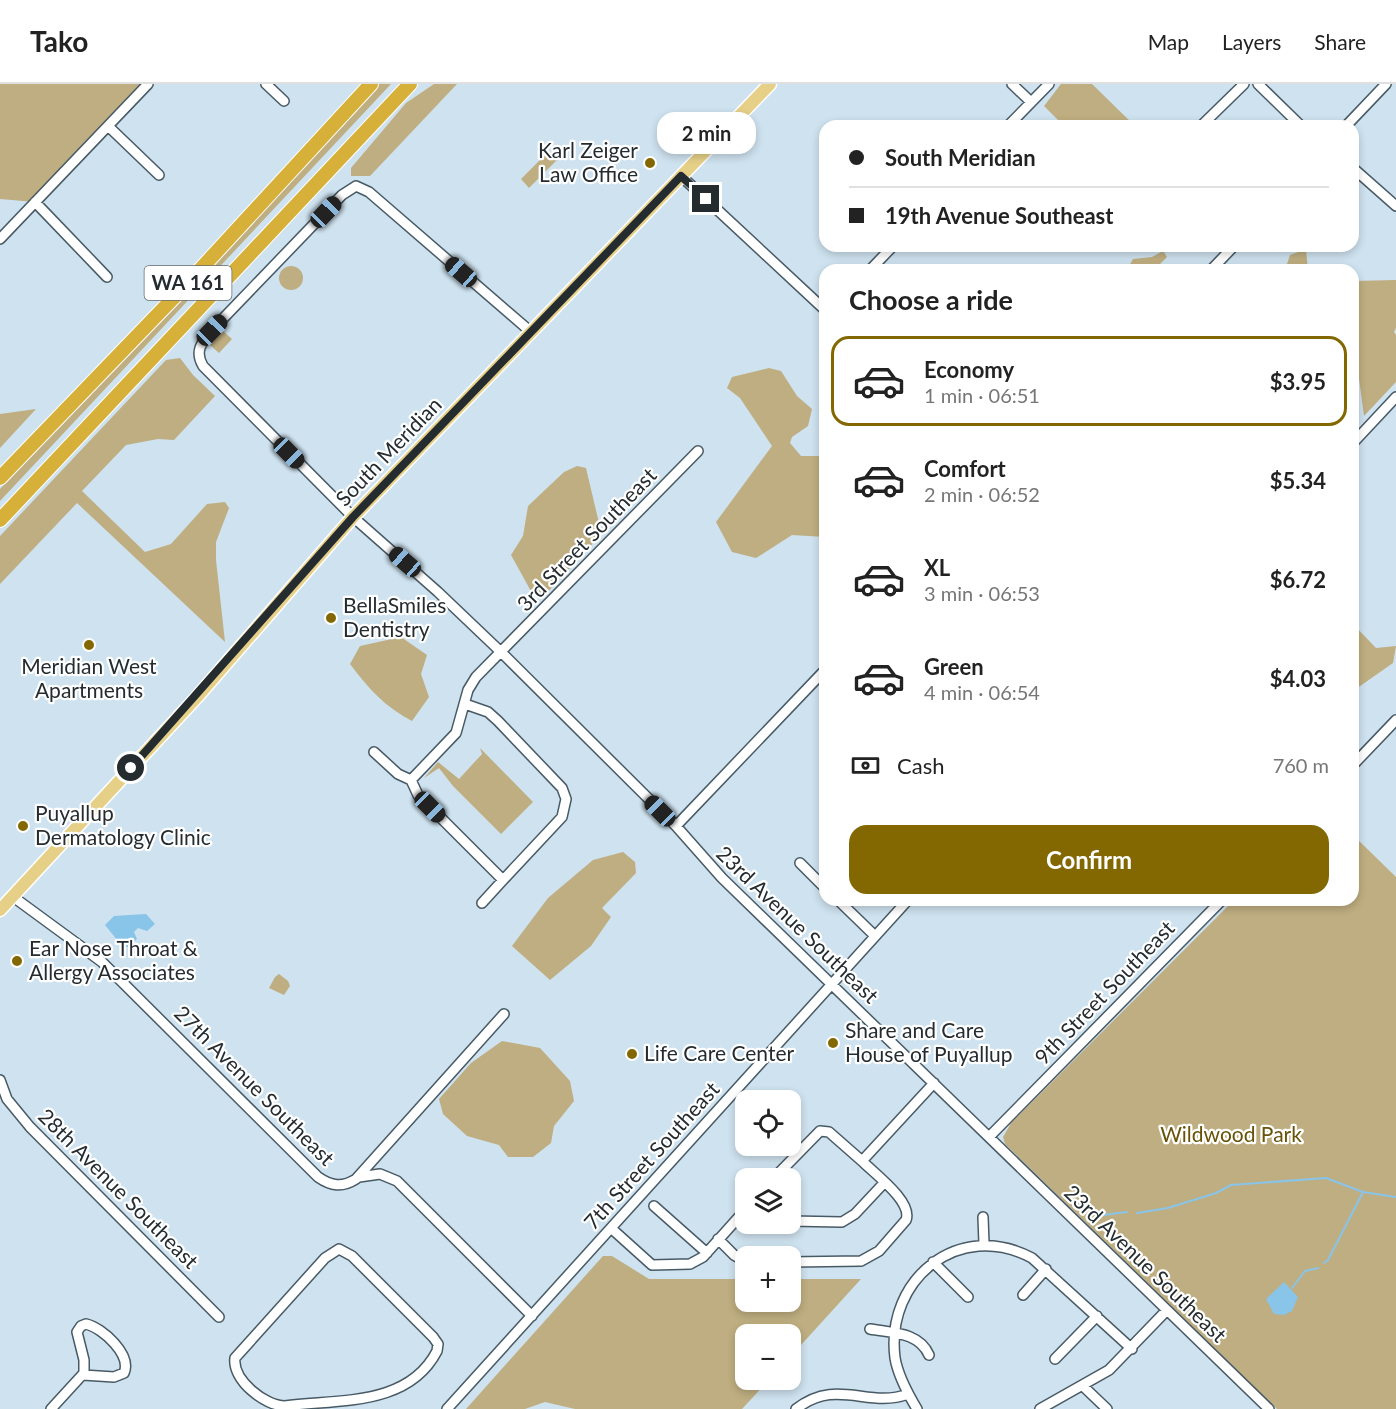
<!DOCTYPE html>
<meta charset="utf-8">
<style>
:root{--surface:#fff;--page:#f2f2f2;--text:#222;--muted:#767676;--line:#e0e0e0;--accent:#836801}
body{margin:0;font-family:Lato,sans-serif;background:var(--page);color:var(--text);height:100vh;display:flex;flex-direction:column;font-size:22px;white-space:nowrap}
*{box-sizing:border-box;margin:0}
p{font-size:20px;color:var(--muted)}
.icon{flex:none;width:33px;height:33px;fill:none;stroke:currentColor;stroke-width:2;stroke-linecap:round;stroke-linejoin:round}
.map{position:relative;flex:1;overflow:hidden}
.sheet{position:absolute;left:819px;top:180px;width:540px;height:642px;display:flex;flex-direction:column;background:var(--surface);border-radius:18px;box-shadow:0 3px 9px #0003}
.sheet>*{flex:none}
.banner{position:absolute;left:819px;top:36px;width:540px;height:132px;border-radius:18px;box-shadow:0 3px 9px #0003;display:grid;align-content:center;height:132px;padding:0 30px;background:var(--surface)}
.fabs{position:absolute;left:735px;top:1006px;display:grid;gap:12px}
.fabs a{display:grid;place-items:center;width:66px;height:66px;border-radius:12px;background:var(--surface);box-shadow:0 3px 9px #0003;font-size:30px}
.end{position:absolute;width:27px;height:27px;margin:-14px;border:8px solid #242c30;background:#fff;box-shadow:0 0 0 3px #fff}
.from{border-radius:50%}
.bubble{position:absolute;height:42px;border-radius:18px;background:var(--surface);box-shadow:0 3px 9px #0003;font-size:20px;font-weight:700;line-height:42px;text-align:center}
.car{position:absolute;width:18px;height:36px;margin:-18px -9px;border-radius:8px;box-shadow:0 0 4px 2px #0007;background:linear-gradient(#222 24%,#8ab4d8 0 40%,#222 0 76%,#8ab4d8 0 86%,#222 0)}
.banner b{display:flex;align-items:center;gap:21px;height:57px;font-size:22px}
.banner b+b{border-top:2px solid var(--line)}
.banner i{width:15px;height:15px;background:var(--text)}
ul{padding:0;list-style:none}
li{display:flex;align-items:center;gap:18px;height:90px;margin:0 12px 9px;padding:0 18px;border:3px solid transparent;border-radius:18px}
li div{flex:1}
li b{display:block;font-size:22px}
li em{font-style:normal;font-weight:700}
li.selected{border-color:var(--accent)}
li>.icon{width:54px;height:54px;stroke-width:1.5}
h2{padding:0 30px;font-size:27px;line-height:72px}
.pay{display:flex;align-items:center;gap:15px;height:66px;padding:0 30px;font-size:22px}
.pay p{margin-inline-start:auto}
.cta{display:flex;gap:12px;margin-top:auto;padding:12px 30px}
.cta a{flex:1;height:69px;border-radius:18px;background:var(--accent);color:#fff;font-size:24px;font-weight:700;line-height:69px;text-align:center}
header{display:flex;align-items:center;gap:36px;box-sizing:border-box;height:84px;padding:0 30px;background:var(--surface);border-bottom:2px solid var(--line)}
header strong{font-size:28px}
nav{display:flex;gap:33px;margin-inline-start:auto;font-size:21px}
.map>svg:first-child{display:block}
.green{fill:#bfae81}
.water{fill:#89c4e9}
.lines{fill:none;stroke-linecap:round;stroke-linejoin:round}
.stream{stroke:#89c4e9;stroke-width:2}
.minor-casing{stroke:#485a65;stroke-width:12}
.major-casing{stroke:#fff;stroke-width:15}
.highway-casing{stroke:#fff;stroke-width:16}
.minor{stroke:#fff;stroke-width:9}
.major{stroke:#e6d088;stroke-width:12}
.highway{stroke:#d6b039;stroke-width:14}
.route{stroke:#242c30;stroke-width:8}
.poi-dot{fill:#836801;stroke:#fff;stroke-width:2}
.labels{text-anchor:middle;stroke-width:4.5;stroke-linejoin:round;paint-order:stroke}
.shield{fill:#fff;stroke:#666b6e;stroke-width:1.5}
.shield-label{font-size:20px;font-weight:bold;fill:#242c30}
.poi-label{font-size:21px;fill:#242c30;stroke:#fff;text-anchor:start}
.street-label{font-size:21px;fill:#242c30;stroke:#fff}
.park-label{font-size:21px;fill:#685309;stroke:#fff}
</style>
<header>
<strong>Tako</strong>
<nav><a>Map</a><a>Layers</a><a>Share</a></nav>
</header>
<div class="map">
<svg width="1396" height="1325" viewBox="0 0 1396 1325">
<rect width="100%" height="100%" fill="#cee2ef"/>
<path class="green" d="M0 0H148L35 118 0 115Z
M379 0H391L0 417V405Z
M434 0H457L370 92H351V84L406 19Z
M1061 0H1092L1135 42H1064L1044 22Z
M553 68 559 74 529 104 521 95 547 69Z
M1306 165 1308 186H1285L1290 171Z
M1161 168H1164L1167 173 1157 183 1135 186 1129 182 1133 175 1152 173Z
M279 194a12 12 0 1 1 24 0a12 12 0 1 1-24 0Z
M1396 196V244L1394 248 1396 251V298L1364 332 1353 250V197Z
M222 246 232 255 219 269 209 260Z
M180 274 193 291 215 312 174 356 158 355 126 361 82 407 145 468 171 460 207 420 225 418 229 424 216 458V476L225 558 77 419 0 500V452L166 276Z
M769 284 781 287 797 312 812 325 808 342 792 353 790 359 801 372H825V453L792 451 756 474 732 468 716 438 772 362 740 314 727 304 732 293Z
M36 325 0 364V330Z
M577 382 586 384 599 439 597 455 543 513 532 509 511 471 523 452 528 422 564 388Z
M1353 540 1376 564 1396 562 1393 579 1353 607Z
M401 553 427 571 421 590 429 613 412 637C385 623 368 604 350 580L360 562Z
M480 664 533 718 501 750 453 702 439 684 424 694 438 678 459 695 482 670Z
M1353 751 1396 793V1325H1277L1005 1060 1003 1053 1011 1039 1234 816H1353Z
M623 768 635 778 636 789 602 824 611 833 591 862 550 896 512 862 548 814 593 776Z
M279 890 288 897 290 902 284 911 269 904 275 893Z
M502 957 540 964 570 997 574 1017 554 1042 551 1059 533 1073H508L499 1061 467 1052 443 1030 439 1015 471 979Z
M603 1172H612L649 1195H745L746 1218H790L791 1195H861L791 1272 790 1251H746V1296H769L742 1325H575L545 1318 525 1325H466Z"/>
<path class="water" d="M146 830 155 840 147 847 138 844 134 848 137 855 128 863 122 862 105 841 114 832Z
M1284 1198 1298 1213 1292 1227 1284 1231 1274 1230 1266 1215Z"/>
<g class="lines">
<path class="stream" d="M1137 1129 1168 1124 1216 1109 1231 1101 1326 1094 1363 1108
M1095 1135 1103 1131 1127 1128
M1324 1179 1328 1176 1363 1108 1396 1113
M1292 1204 1305 1187 1318 1184"/>
<defs>
<path id="minor" d="M266 0 284 17
M1012 0 1031 18
M1258 0 1301 42
M108 42 159 91
M1008 42 1049 0
M1201 42 1244 0
M1346 42 1386 0
M1353 84 1396 122
M681 92 825 226
M35 118 107 193
M0 155 148 0
M870 186 893 162
M1211 186 1234 162
M531 248 369 108 356 102 342 111 212 246C202 258 194 267 203 282L353 433 438 508 502 569 676 742 722 794 1269 1325
M1353 359 1396 313
M374 668 398 690 411 696 418 711 503 796 562 733 566 715 562 704 498 637 488 628 465 620
M1353 681 1396 636
M411 696 456 649 468 606 476 593 698 367
M676 742 825 586
M800 779 825 804
M12 812 102 878 318 1093C331 1102 342 1104 356 1095L504 930
M838 816 874 851
M482 819 503 796
M0 996 7 1015 30 1043 219 1233
M989 1053 1222 816
M359 1093 380 1090 397 1097 532 1232
M773 1095 820 1047 829 1048 862 1077 934 999
M654 1122 707 1169
M983 1133 984 1160
M790 1137 842 1138 855 1130 884 1099
M612 1145 652 1181 690 1180 703 1173 746 1125
M718 1155 734 1171 746 1178
M339 1165 352 1172 433 1253 438 1260 437 1267C408 1323 338 1315 285 1322 265 1322 232 1296 235 1274L325 1174Z
M790 1178 861 1177 879 1167 906 1136C913 1118 875 1090 862 1077
M933 1178 968 1213
M1023 1211 1046 1185
M870 1245C892 1249 919 1248 929 1271
M1055 1275 1097 1232
M1084 1303 1107 1325
M51 1325 84 1289V1276L77 1248 81 1242 86 1240C103 1244 132 1271 124 1289L114 1293 83 1291
M447 1325 908 816
M796 1325C837 1293 868 1325 908 1310
M917 1325C908 1310 898 1292 895 1274 885 1195 959 1135 1032 1174L1132 1265
M1040 1325 1109 1286 1167 1226"/>
<path id="major" d="M0 826 197 613 353 433 770 0"/>
<path id="highway" d="M0 394 185 202 371 0
M0 436 410 0"/>
</defs>
<use href="#minor" class="minor-casing"/>
<use href="#major" class="major-casing"/>
<use href="#highway" class="highway-casing"/>
<use href="#minor" class="minor"/>
<use href="#major" class="major"/>
<use href="#highway" class="highway"/>
</g>
<g class="lines">
<path class="route" d="M131 684 353 433 681 92 706 115"/>
</g>
<g class="poi-dot">
<circle cx="650" cy="79" r="6"/>
<circle cx="331" cy="534" r="6"/>
<circle cx="89" cy="561" r="6"/>
<circle cx="23" cy="742" r="6"/>
<circle cx="17" cy="877" r="6"/>
<circle cx="833" cy="959" r="6"/>
<circle cx="632" cy="970" r="6"/>
</g>
<g class="labels">
<rect class="shield" x="144.5" y="182" width="87" height="34" rx="4.5"/>
<g class="shield-label">
<text x="188" y="206">WA 161</text>
</g>
<g class="poi-label">
<text x="638" y="74" text-anchor="end">Karl Zeiger<tspan x="638" dy="24">Law Office</tspan></text>
<text x="343" y="529">BellaSmiles<tspan x="343" dy="24">Dentistry</tspan></text>
<text x="89" y="590" text-anchor="middle">Meridian West<tspan x="89" dy="24">Apartments</tspan></text>
<text x="35" y="737">Puyallup<tspan x="35" dy="24">Dermatology Clinic</tspan></text>
<text x="29" y="872">Ear Nose Throat &amp;<tspan x="29" dy="24">Allergy Associates</tspan></text>
<text x="845" y="954">Share and Care<tspan x="845" dy="24">House of Puyallup</tspan></text>
<text x="644" y="977">Life Care Center</text>
</g>
<g class="street-label">
<text transform="translate(389 368) rotate(-46)" y="7">South Meridian</text>
<text transform="translate(587 456) rotate(-46)" y="7">3rd Street Southeast</text>
<text transform="translate(797 841) rotate(44)" y="7">23rd Avenue Southeast</text>
<text transform="translate(1105 909) rotate(-46)" y="7">9th Street Southeast</text>
<text transform="translate(254 1002) rotate(45)" y="7">27th Avenue Southeast</text>
<text transform="translate(652 1072) rotate(-48)" y="7">7th Street Southeast</text>
<text transform="translate(118 1105) rotate(45)" y="7">28th Avenue Southeast</text>
<text transform="translate(1145 1180) rotate(44)" y="7">23rd Avenue Southeast</text>
</g>
<g class="park-label">
<text x="1231" y="1058">Wildwood Park</text>
</g>
</g>
</svg>
<div class="fabs">
<a><svg class="icon" aria-label="locate" viewBox="0 0 24 24"><circle cx="12" cy="12" r="6"/><path d="M12 2v4M12 18v4M2 12h4M18 12h4"/></svg></a>
<a><svg class="icon" aria-label="layers" viewBox="0 0 24 24"><path d="M12 4l9 5-9 5-9-5zM3 14l9 5 9-5"/></svg></a>
<a>+</a>
<a>−</a>
</div>
<i class="end from" style="left:131px;top:684px"></i>
<i class="end" style="left:706px;top:115px"></i>
<div class="bubble" style="left:657px;top:28px;width:99px">2 min</div>
<i class="car" style="left:326px;top:128px;rotate:44deg"></i>
<i class="car" style="left:461px;top:188px;rotate:311deg"></i>
<i class="car" style="left:212px;top:246px;rotate:44deg"></i>
<i class="car" style="left:289px;top:369px;rotate:135deg"></i>
<i class="car" style="left:405px;top:478px;rotate:311deg"></i>
<i class="car" style="left:430px;top:723px;rotate:135deg"></i>
<i class="car" style="left:660px;top:727px;rotate:315deg"></i>
<div class="banner">
<b><i class="from"></i>South Meridian</b>
<b><i></i>19th Avenue Southeast</b>
</div>
<section class="sheet">
<h2>Choose a ride</h2>
<ul>
<li class="selected"><svg class="icon" aria-label="car" viewBox="0 0 24 24"><path d="M5 17H2v-5l4-1 3-4h7l3 4 3 1v5h-3M9 17h6M6 11h13"/><circle cx="7" cy="17" r="2"/><circle cx="17" cy="17" r="2"/></svg><div><b>Economy</b><p>1 min · 06:51</p></div><em>$3.95</em></li>
<li><svg class="icon" aria-label="car" viewBox="0 0 24 24"><path d="M5 17H2v-5l4-1 3-4h7l3 4 3 1v5h-3M9 17h6M6 11h13"/><circle cx="7" cy="17" r="2"/><circle cx="17" cy="17" r="2"/></svg><div><b>Comfort</b><p>2 min · 06:52</p></div><em>$5.34</em></li>
<li><svg class="icon" aria-label="car" viewBox="0 0 24 24"><path d="M5 17H2v-5l4-1 3-4h7l3 4 3 1v5h-3M9 17h6M6 11h13"/><circle cx="7" cy="17" r="2"/><circle cx="17" cy="17" r="2"/></svg><div><b>XL</b><p>3 min · 06:53</p></div><em>$6.72</em></li>
<li><svg class="icon" aria-label="car" viewBox="0 0 24 24"><path d="M5 17H2v-5l4-1 3-4h7l3 4 3 1v5h-3M9 17h6M6 11h13"/><circle cx="7" cy="17" r="2"/><circle cx="17" cy="17" r="2"/></svg><div><b>Green</b><p>4 min · 06:54</p></div><em>$4.03</em></li>
</ul>
<div class="pay"><svg class="icon" aria-label="cash" viewBox="0 0 24 24"><path d="M3 7h18v10H3z"/><circle cx="12" cy="12" r="2"/></svg>Cash<p>760 m</p></div>
<div class="cta"><a>Confirm</a></div>
</section>
</div>
